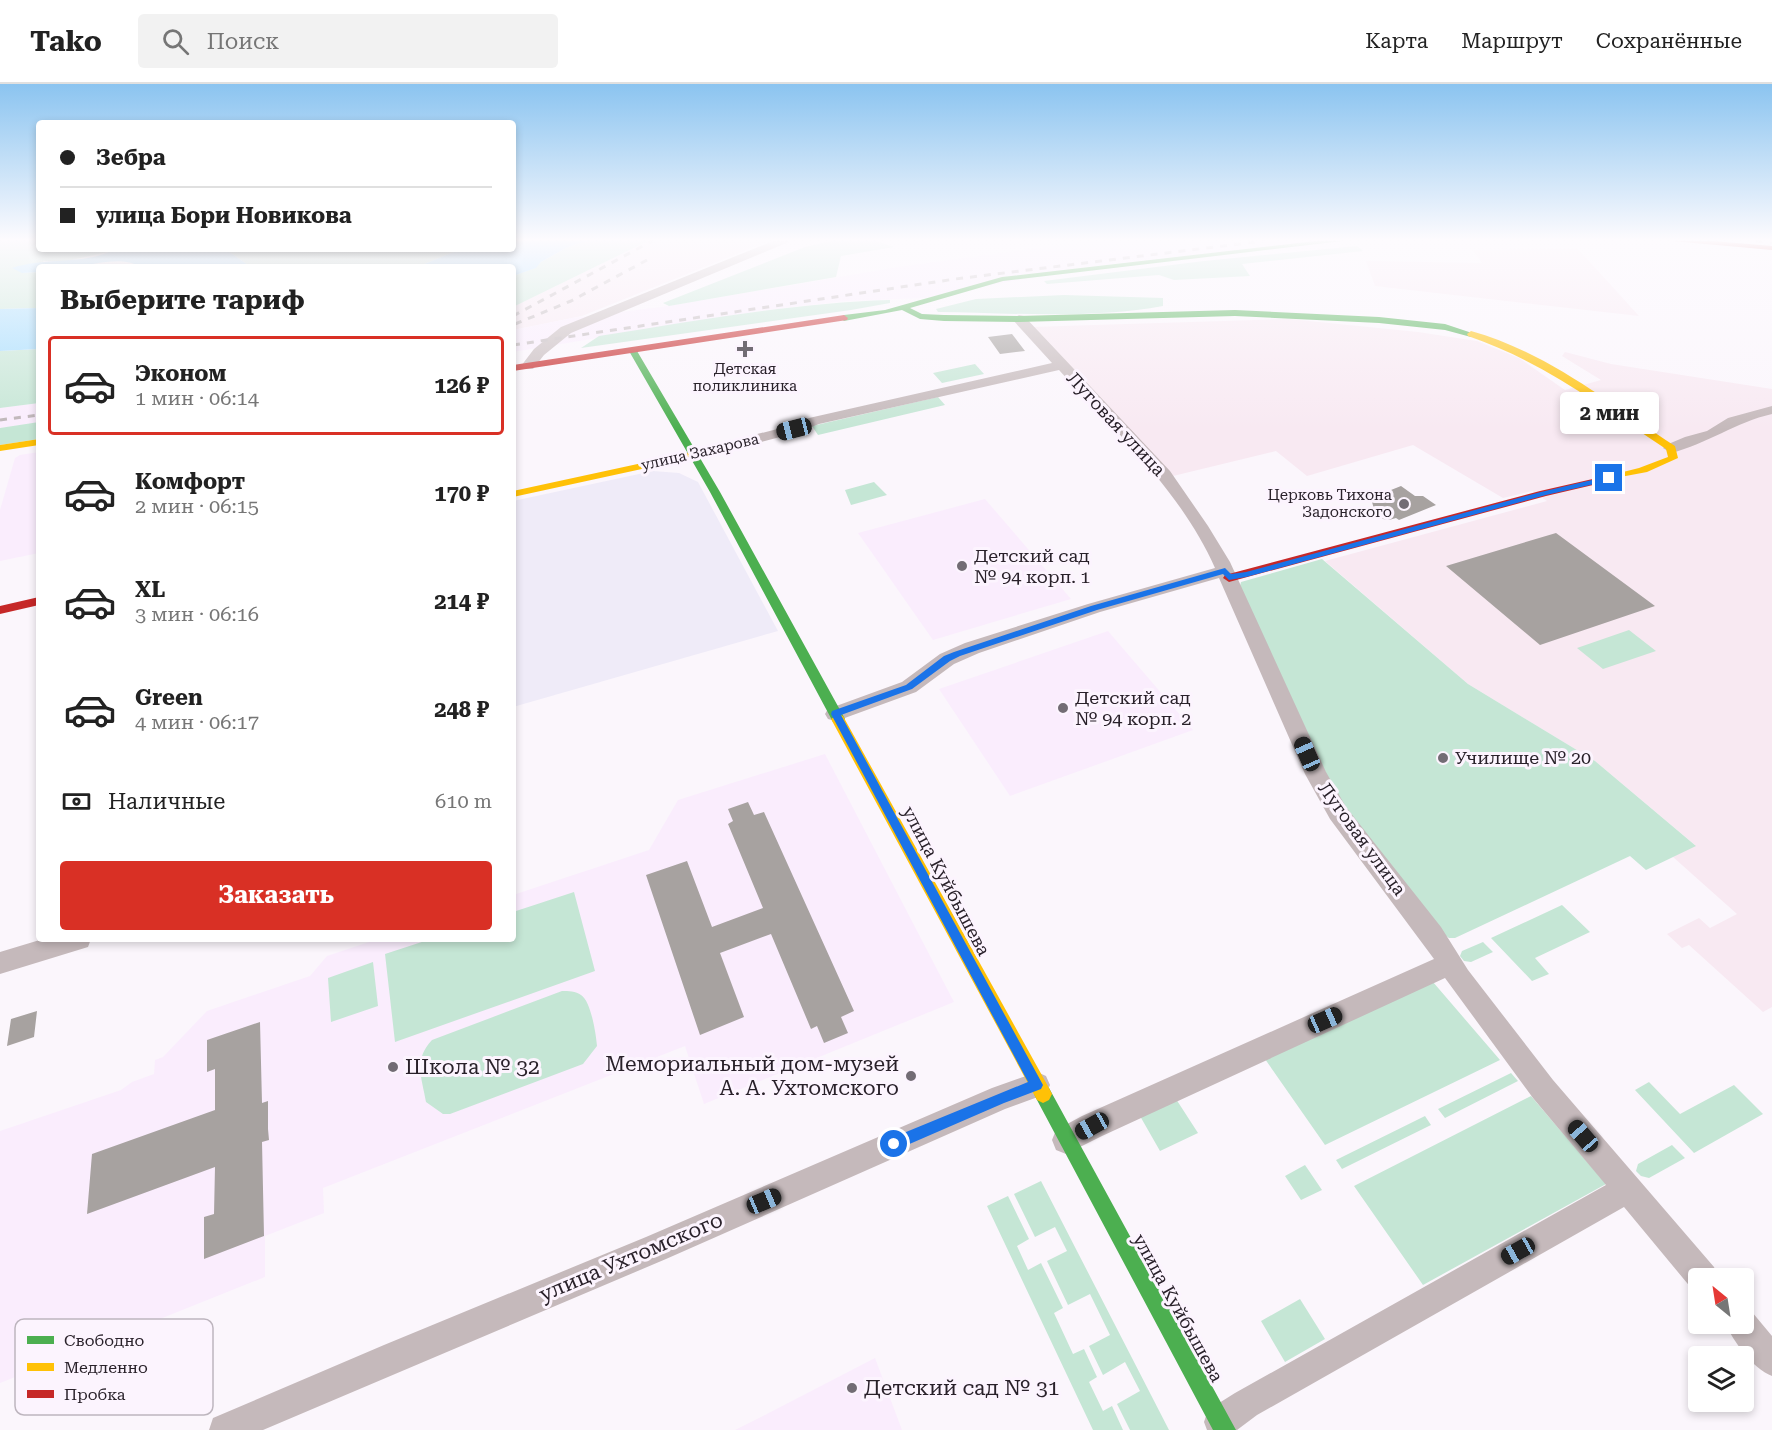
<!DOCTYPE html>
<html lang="ru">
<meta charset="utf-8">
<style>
:root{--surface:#fff;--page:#f2f2f2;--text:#222;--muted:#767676;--line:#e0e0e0;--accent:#d93025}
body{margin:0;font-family:"Roboto Serif",serif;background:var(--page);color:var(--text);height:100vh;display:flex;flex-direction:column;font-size:22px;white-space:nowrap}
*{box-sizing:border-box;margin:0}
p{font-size:20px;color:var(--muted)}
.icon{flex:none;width:33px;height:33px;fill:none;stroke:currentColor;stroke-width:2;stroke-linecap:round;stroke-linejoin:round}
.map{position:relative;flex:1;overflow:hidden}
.drawer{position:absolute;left:36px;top:180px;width:480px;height:678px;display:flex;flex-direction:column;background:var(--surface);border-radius:6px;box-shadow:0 3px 9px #0003}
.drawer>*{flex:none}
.hud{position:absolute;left:36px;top:36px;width:480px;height:132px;border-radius:6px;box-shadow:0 3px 9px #0003;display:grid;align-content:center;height:132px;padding:0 24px;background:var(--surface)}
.needle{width:39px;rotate:330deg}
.controls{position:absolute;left:1688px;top:1184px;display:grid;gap:12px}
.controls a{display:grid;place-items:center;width:66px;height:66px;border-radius:6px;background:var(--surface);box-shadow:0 3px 9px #0003;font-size:30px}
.end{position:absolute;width:27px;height:27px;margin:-14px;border:8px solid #1a73e8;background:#fff;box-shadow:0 0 0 3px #fff}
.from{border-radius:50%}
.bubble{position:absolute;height:42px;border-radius:6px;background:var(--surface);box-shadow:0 3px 9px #0003;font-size:20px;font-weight:700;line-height:42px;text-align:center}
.car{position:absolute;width:18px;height:36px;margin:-18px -9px;border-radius:8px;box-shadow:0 0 4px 2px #0007;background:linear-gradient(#222 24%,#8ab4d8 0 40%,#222 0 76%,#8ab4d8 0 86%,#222 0)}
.hud b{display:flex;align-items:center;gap:21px;height:57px;font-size:22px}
.hud b+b{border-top:2px solid var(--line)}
.hud i{width:15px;height:15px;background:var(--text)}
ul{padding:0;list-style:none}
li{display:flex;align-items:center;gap:18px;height:99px;margin:0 12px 9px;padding:0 12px;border:3px solid transparent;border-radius:6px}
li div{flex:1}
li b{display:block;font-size:22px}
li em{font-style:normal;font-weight:700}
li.on{border-color:var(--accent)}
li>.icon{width:54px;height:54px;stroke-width:1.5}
h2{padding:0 24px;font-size:27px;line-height:72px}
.pay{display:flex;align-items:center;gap:15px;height:66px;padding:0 24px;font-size:22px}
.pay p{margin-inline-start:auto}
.button{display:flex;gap:12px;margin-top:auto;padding:12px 24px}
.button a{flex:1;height:69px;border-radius:6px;background:var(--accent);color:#fff;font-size:24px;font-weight:700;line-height:69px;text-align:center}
header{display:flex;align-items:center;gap:36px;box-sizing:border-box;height:84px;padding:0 30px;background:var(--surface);border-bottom:2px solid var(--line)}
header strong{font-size:28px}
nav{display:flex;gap:33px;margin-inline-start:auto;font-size:21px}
.search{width:420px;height:54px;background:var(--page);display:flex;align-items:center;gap:15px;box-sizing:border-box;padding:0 21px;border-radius:6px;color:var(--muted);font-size:22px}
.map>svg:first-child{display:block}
.commercial{fill:#efebf8}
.industrial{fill:#f8e9f2}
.built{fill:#faedfd}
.green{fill:#c5e6d5}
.water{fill:#a1dcfd}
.building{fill:#a7a2a0}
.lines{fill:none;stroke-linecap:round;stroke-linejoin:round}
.street{fill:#c5b9bb;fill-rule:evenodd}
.fast{fill:#4caf50;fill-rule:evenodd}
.slow{fill:#ffc107;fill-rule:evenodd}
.jam{fill:#c62828;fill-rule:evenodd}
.rail{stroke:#beb5b8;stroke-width:3;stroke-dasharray:7 7;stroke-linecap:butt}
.route{fill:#1a73e8}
.poi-dot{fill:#726c74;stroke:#fcf4fe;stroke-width:2}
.labels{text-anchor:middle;stroke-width:6;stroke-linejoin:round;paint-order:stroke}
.far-poi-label{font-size:15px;fill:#29212a;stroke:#fcf4fe}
.far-street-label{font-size:15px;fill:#29212a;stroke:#fcf4fe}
.street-label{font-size:18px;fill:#29212a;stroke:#fcf4fe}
.poi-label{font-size:18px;fill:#29212a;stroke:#fcf4fe;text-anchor:start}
.near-poi-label{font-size:21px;fill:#29212a;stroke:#fcf4fe;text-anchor:start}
.near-street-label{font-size:21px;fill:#29212a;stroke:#fcf4fe}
.key{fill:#fcf4fe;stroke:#bdb5be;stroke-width:1.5}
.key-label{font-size:16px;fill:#29212a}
</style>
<header>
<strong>Tako</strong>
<div class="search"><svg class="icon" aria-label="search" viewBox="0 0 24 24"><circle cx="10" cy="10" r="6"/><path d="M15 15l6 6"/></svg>Поиск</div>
<nav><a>Карта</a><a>Маршрут</a><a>Сохранённые</a></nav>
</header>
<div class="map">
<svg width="1772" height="1346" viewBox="0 0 1772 1346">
<rect width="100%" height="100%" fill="#fbf6fc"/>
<path class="commercial" d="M653 387 679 389 698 398 778 547 513 623V417Z"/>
<path class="industrial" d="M648 157H769L582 232 513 246V223Z
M1578 165 1639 232 1375 202 1366 177 1482 179 1473 166Z
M1289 235 1418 248 1477 257 1519 274 1565 306 1601 296 1562 272 1565 268 1611 280 1772 305V923L1763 928 1689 861 1682 864 1667 850 1699 834 1710 844 1737 830 1673 773 1695 761 1595 677 1468 600 1325 477 1547 417 1532 407 1503 414 1413 361 1307 392 1276 367 1173 392 1030 243Z"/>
<path class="built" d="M1090 157H1313L1086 183 925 214 846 217 766 226 513 268V246L572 234 669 222 898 183Z
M39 319V338L0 344V324Z
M39 368V469L0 477V426L15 374 20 371Z
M985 415 1071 515 933 556 858 449Z
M1108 547 1193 646 1010 712 939 605Z
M825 670 954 918 704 1020 685 962 323 1104 324 1129 265 1152V1193L0 1299V1047L121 1006 132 998 154 990 155 976 163 973 207 927 310 892 327 872 378 855H513V811L649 766 678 716Z
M875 1274 902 1346H735L761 1333Z"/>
<path class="green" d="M0 157H39V165H108L112 167 67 177H44L22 189 39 188V224L0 225Z
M586 157H648L513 223V192L535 184 541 178 566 164Z
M831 157H877L894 163 841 172 836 193 669 222 663 219 805 163Z
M1357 162 1363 167 1242 180 1250 192 1174 196 1159 191 1047 200 1044 197 1204 177Z
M225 165H461L417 183H251Z
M1064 211 1163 214V222C1095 235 1009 229 938 228L936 225 976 215Z
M890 216V219L851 226 581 264 599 252C696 237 792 219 890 216Z
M39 265V319L0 324V267Z
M975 280 984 290 942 299 933 289Z
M938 313 945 321 818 351 812 342Z
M39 338V355L0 361V344Z
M874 398 887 411 851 421 845 406Z
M1322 475 1468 600 1595 677 1696 762 1646 786 1630 772 1455 854H1449L1442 849 1336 711 1240 502 1241 498Z
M1629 546 1656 567 1603 585 1577 564Z
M574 808 595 887 395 958 385 870 431 855H513V828Z
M1562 821 1590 848 1535 874 1549 890 1532 897 1491 854Z
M1483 858 1493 868 1471 878 1464 877 1460 872 1462 867Z
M373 878 378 922 331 938 328 894Z
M1433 898 1500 976 1325 1061 1265 975Z
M562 907C568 907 576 907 581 911 591 917 596 950 597 962L583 980 450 1030H443L426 1018C422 994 413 976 432 956Z
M1511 989 1518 997 1445 1034 1438 1025Z
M1649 998 1680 1030 1734 1001 1763 1030 1694 1069 1635 1006Z
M1531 1012 1606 1100 1423 1201 1354 1102Z
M1176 1015 1198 1049 1160 1067 1140 1032Z
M1425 1032 1431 1041 1342 1085 1336 1076Z
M1672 1061 1685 1074 1649 1094 1641 1092 1636 1087 1638 1080Z
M1305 1081 1322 1106 1301 1116 1285 1092Z
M1041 1097 1169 1346H1130L1117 1320 1140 1307 1125 1278 1103 1291 1089 1262 1110 1251 1090 1210 1068 1221 1047 1177 1067 1167 1055 1143 1035 1153 1014 1110Z
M1008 1112 1029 1155 1017 1162 1028 1186 1041 1179 1063 1224 1054 1229 1073 1270 1084 1265 1097 1293 1089 1298 1103 1327 1112 1322 1123 1346H1093L987 1122Z
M1300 1215 1325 1255 1285 1278 1261 1237Z"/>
<path class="water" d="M513 157H586L566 164 541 178 536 184 513 192V183H417L461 165H513Z
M108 165H225L251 183H140C122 171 93 181 73 183 62 184 50 183 39 183V188L22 189 12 184C44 173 82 181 111 167Z
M39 224V265L0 267V225Z"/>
<path class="building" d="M1012 250 1025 267 1000 270 988 253Z
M1401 402 1415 412H1423L1436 421 1399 436 1396 434 1389 436 1383 435 1375 429 1371 414Z
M1556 449 1655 522 1540 561 1446 482Z
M748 718 754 731 764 728 854 927 841 933 848 949 824 959 817 942 811 945 771 850 720 869 744 933 700 951 646 791 687 777 712 843 763 824 728 740 733 737 728 725Z
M37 927 34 953 7 962 11 935Z
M260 938 262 1019 268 1017V1045L269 1056 262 1058 264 1152 204 1175V1133L214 1130 215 1083 87 1130 92 1070 215 1026V985L207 988V956Z"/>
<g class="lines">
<path class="street" d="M773 157H791L571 249 544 271 533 285H523L521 282 534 265 561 243Z
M1019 231 1024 232 1170 387 1208 442 1230 478 1326 688 1346 723 1441 843 1468 886 1553 996 1714 1183 1718 1194H1698V1207L1692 1205 1624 1123 1257 1331 1237 1346H1207L1204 1338 1208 1326 1235 1309 1606 1101 1533 1014 1445 894 1102 1052 1066 1070 1056 1066 1052 1056 1056 1046 1082 1032 1434 875 1330 735 1305 690 1219 494 1100 528 979 569 954 580 916 608 842 635 835 637 828 635 825 630 828 625 902 598 940 570 965 559 1088 520 1215 484C1181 407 1115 347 1059 286L819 340 799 348 693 376 685 371 687 368 789 342 809 334 1052 279 1012 235Z
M1772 322V330C1736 338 1707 360 1671 369L1663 364 1666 361 1685 353 1707 347 1728 334Z
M43 855H91L88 863 0 890V868Z
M1037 988 1046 992 1050 1001 1046 1010 1005 1025 666 1175 263 1346H209L213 1334 384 1261 646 1153 992 1004Z
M1743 1224 1752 1228 1772 1252V1292C1752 1284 1734 1258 1725 1239H1743Z"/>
<path class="fast" d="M1315 157H1343L1003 197 910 224 922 230 944 231 1019 232 1235 226 1379 233 1445 240 1475 250 1471 253 1445 246 1379 239 1235 232 1019 238 944 237 920 235 902 226 844 237 840 234 844 231 885 226 1002 193Z
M633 264 637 267 720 408 845 635 843 638H833L710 408 629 267Z
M1043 1001 1049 1004 1236 1346H1213L1037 1016 1034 1010 1037 1004Z"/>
<path class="slow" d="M1471 247C1547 268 1610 320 1675 362L1678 374 1647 388 1615 394V390L1639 384 1668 373 1666 365C1602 323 1542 277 1468 252L1467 250Z
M39 355V361L0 367V361Z
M693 368 698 371 697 373 513 413V407Z
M838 630 843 632 1049 1004 1052 1010 1049 1016 1043 1019 1037 1016 831 635Z"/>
<path class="jam" d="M1672 157H1713L1772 162V166Z
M844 231 848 234 847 236 513 287V281Z
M1619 389 1624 392 1623 394 1546 412 1229 498 1223 494 1225 491 1540 407Z
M39 513V521L0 530V522Z"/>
<path class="rail" d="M1756 157 1772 159
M513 232 652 157
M515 240 571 217 647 176
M513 261 955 195 1263 157
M0 336 39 331"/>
</g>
<linearGradient id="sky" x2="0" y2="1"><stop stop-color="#8bc4f0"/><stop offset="0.45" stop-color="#fdfbfe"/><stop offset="1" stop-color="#fdfbfe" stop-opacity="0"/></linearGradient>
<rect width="1772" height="346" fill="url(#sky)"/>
<path class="route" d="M1609 392 1612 396 1546 411 1246 493 1229 496 1223 490 1097 526 960 572 950 577 912 605 841 631 1043 1001 1041 1005 1004 1019 898 1065 894 1067 889 1065 887 1060 889 1055 1028 998 831 630 832 627 906 601 944 572 954 568 1091 522 1225 484 1231 490 1246 488 1541 408Z"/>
<g class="poi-dot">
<path d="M742 256h6v6h6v6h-6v6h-6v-6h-6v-6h6z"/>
<circle cx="1404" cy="420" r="6"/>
<circle cx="962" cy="482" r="6"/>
<circle cx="1063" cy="624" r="6"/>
<circle cx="1443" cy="674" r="6"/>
<circle cx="393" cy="983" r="6"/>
<circle cx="911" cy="992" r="6"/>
<circle cx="852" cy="1304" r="6"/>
</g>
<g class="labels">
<g class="far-poi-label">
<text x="745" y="290">Детская<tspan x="745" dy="17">поликлиника</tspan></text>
<text x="1392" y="416" text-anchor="end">Церковь Тихона<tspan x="1392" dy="17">Задонского</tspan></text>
</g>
<g class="far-street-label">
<text transform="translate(700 368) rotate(-13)" y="5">улица Захарова</text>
</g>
<g class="street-label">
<text transform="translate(1116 340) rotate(47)" y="6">Луговая улица</text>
<text transform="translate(1362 755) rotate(54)" y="6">Луговая улица</text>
<text transform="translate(946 797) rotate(62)" y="6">улица Куйбышева</text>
<text transform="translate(1178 1224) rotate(61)" y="6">улица Куйбышева</text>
</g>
<g class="poi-label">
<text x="974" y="478">Детский сад<tspan x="974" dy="21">№ 94 корп. 1</tspan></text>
<text x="1075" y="620">Детский сад<tspan x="1075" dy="21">№ 94 корп. 2</tspan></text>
<text x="1455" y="680">Училище № 20</text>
</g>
<g class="near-poi-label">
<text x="899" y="987" text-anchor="end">Мемориальный дом-музей<tspan x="899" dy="24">А. А. Ухтомского</tspan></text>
<text x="405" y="990">Школа № 32</text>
<text x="864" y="1311">Детский сад № 31</text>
</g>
<g class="near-street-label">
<text transform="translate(631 1173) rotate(-23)" y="7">улица Ухтомского</text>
</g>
</g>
<rect x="15" y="1235" width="198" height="96" rx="9" class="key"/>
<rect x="27" y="1252" width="27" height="8" fill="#4caf50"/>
<rect x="27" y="1279" width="27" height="8" fill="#ffc107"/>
<rect x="27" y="1306" width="27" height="8" fill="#c62828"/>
<g class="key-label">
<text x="64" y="1262">Свободно</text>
<text x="64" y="1289">Медленно</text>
<text x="64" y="1316">Пробка</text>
</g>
</svg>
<div class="controls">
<a><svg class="needle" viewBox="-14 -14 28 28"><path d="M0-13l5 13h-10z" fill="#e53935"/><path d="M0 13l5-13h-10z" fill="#767676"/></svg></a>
<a><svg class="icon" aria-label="layers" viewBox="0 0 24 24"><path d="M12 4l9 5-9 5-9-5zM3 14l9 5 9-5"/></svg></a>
</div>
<i class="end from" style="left:894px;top:1060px"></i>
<i class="end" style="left:1609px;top:394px"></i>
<div class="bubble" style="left:1560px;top:308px;width:99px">2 мин</div>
<i class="car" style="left:794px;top:345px;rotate:256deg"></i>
<i class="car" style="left:1307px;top:670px;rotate:336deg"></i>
<i class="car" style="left:1325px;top:936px;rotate:66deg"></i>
<i class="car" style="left:1092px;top:1042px;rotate:241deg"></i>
<i class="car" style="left:1583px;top:1052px;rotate:319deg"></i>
<i class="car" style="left:764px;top:1117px;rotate:67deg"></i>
<i class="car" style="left:1518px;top:1167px;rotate:241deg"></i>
<div class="hud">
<b><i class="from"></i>Зебра</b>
<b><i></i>улица Бори Новикова</b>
</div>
<section class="drawer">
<h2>Выберите тариф</h2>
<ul>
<li class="on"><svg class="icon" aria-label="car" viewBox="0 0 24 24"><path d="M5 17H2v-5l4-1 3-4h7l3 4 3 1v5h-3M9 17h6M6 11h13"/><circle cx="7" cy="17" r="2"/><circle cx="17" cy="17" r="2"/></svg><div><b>Эконом</b><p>1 мин · 06:14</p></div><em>126 ₽</em></li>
<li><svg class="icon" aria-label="car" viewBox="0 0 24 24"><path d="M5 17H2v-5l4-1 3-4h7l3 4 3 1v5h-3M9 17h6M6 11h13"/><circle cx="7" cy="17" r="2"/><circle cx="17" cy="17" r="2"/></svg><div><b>Комфорт</b><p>2 мин · 06:15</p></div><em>170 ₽</em></li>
<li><svg class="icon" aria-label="car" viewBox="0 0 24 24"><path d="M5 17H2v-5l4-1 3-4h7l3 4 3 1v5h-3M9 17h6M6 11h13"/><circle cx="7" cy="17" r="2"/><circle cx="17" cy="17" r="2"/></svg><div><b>XL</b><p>3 мин · 06:16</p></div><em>214 ₽</em></li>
<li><svg class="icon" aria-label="car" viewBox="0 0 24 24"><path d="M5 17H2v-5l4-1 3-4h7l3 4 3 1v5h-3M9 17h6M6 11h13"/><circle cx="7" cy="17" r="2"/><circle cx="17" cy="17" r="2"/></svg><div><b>Green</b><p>4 мин · 06:17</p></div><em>248 ₽</em></li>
</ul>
<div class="pay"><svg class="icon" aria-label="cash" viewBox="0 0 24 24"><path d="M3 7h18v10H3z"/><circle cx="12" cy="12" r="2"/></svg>Наличные<p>610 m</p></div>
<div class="button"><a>Заказать</a></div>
</section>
</div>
